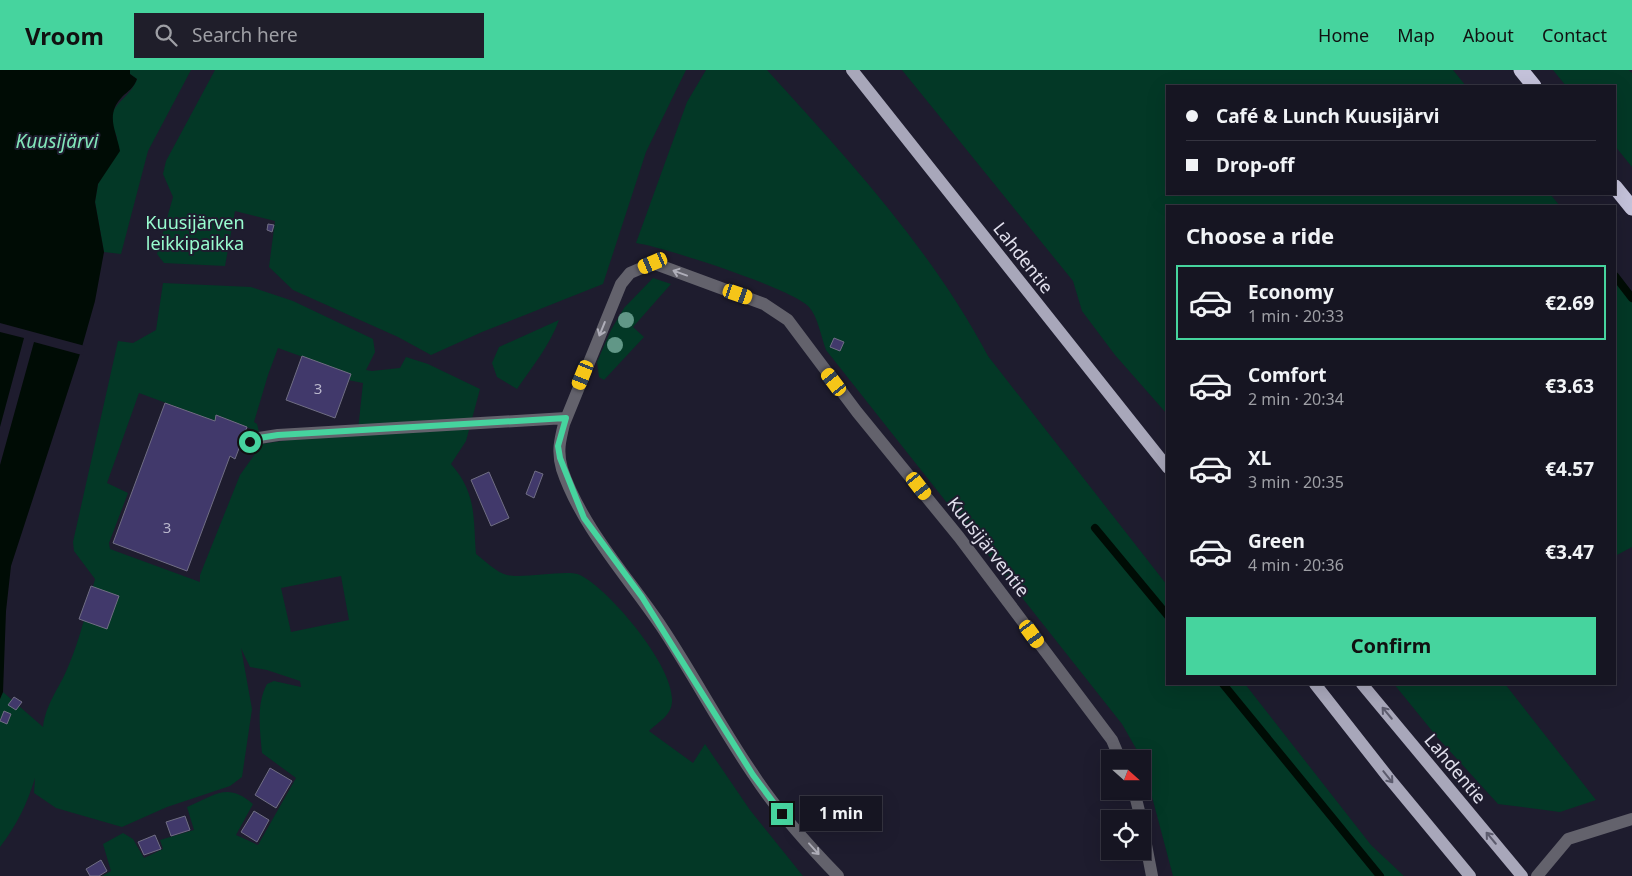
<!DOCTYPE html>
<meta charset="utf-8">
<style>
:root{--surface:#161522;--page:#1f1e2a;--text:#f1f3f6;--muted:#9e9fa5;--line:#353440;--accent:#46d49e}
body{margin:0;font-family:"Noto Sans",sans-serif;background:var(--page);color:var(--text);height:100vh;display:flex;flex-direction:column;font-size:19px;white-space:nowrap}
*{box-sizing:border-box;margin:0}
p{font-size:16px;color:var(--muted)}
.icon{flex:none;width:28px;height:28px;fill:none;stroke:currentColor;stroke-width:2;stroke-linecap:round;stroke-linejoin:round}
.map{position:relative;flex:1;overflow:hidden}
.side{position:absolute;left:1166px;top:135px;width:450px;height:480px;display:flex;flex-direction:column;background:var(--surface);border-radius:0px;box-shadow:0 5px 20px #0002,0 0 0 1px var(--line)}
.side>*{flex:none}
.banner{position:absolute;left:1166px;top:15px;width:450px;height:110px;border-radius:0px;box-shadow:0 5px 20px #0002,0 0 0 1px var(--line);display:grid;align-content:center;height:110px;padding:0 20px;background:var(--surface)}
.needle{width:32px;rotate:111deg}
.tools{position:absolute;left:1101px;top:680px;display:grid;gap:10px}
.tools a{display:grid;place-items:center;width:50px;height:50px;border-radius:0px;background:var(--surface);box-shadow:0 5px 20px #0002,0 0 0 1px var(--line);font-size:25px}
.end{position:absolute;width:22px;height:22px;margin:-11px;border:6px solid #46d49e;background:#111;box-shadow:0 0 0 2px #111}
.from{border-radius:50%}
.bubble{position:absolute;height:35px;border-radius:0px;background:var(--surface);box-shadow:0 5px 20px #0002,0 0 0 1px var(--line);font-size:16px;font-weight:700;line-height:35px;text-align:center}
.car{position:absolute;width:15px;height:30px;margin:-15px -8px;border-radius:6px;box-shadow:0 0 4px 1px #0007;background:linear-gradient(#f5c518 24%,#345 0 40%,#f5c518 0 76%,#345 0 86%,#f5c518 0)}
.banner b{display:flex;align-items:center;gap:18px;height:48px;font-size:19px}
.banner b+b{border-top:1px solid var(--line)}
.banner i{width:12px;height:12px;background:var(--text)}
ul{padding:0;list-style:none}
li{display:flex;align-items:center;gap:15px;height:75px;margin:0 10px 8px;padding:0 10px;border:2px solid transparent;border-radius:0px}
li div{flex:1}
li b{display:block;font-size:19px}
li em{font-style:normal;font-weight:700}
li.current{border-color:var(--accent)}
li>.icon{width:45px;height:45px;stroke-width:1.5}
h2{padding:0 20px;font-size:22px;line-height:60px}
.action{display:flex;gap:10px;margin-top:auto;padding:10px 20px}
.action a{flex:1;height:58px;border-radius:0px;background:var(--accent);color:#111;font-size:20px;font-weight:700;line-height:58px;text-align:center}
header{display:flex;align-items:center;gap:30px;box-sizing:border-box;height:70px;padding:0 25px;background:var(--accent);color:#111}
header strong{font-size:24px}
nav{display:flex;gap:28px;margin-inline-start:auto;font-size:18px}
.search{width:350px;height:45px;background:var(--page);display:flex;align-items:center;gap:12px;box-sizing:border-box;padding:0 18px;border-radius:0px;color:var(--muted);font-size:19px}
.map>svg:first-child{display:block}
.green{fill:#033826;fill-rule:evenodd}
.water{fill:#000c05}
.pier{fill:#1e1c2e}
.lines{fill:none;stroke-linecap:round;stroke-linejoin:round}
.stream{stroke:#000c05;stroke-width:8}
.building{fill:#41396b;stroke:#706e84}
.minor{stroke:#63626c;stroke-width:12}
.major{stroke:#a8a7ba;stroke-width:12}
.highway{stroke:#c4c2da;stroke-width:15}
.tree{fill:#619787}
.oneway{stroke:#afaeb9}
.oneway2{stroke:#5c5b6d}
.route{stroke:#46d49e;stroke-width:6}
.labels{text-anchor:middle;stroke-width:4;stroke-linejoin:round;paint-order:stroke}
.number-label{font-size:15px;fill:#b9b6cc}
.park-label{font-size:18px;fill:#98fccf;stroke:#1e1c2e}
.street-label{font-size:18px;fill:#e1e0ed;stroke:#1e1c2e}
.water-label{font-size:19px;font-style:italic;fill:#82e6ba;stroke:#1e1c2e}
</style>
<header>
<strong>Vroom</strong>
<div class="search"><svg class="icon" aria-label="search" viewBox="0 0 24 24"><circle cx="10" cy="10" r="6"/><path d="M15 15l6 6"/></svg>Search here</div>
<nav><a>Home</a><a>Map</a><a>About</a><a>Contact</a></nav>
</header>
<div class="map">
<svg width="1632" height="806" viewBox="0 0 1632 806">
<rect width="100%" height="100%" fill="#1e1c2e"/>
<path class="green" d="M130 0H191L148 81 121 184 104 182 95 132 98 114 106 100 117 67C101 33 128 34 137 9L130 4Z
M215 0H686L646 82 603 214 482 262 431 285 398 267 293 220 269 197 275 151 235 141 225 196 164 193 157 184 173 127 163 104 166 91Z
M706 0H767C847 88 932 180 988 286L1167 515 1168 614H1245L1371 775 1404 806H1173L1142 689 1122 654 826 280C821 267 818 247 809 237 793 219 664 177 636 173L687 32Z
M902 0H1453L1466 16H1168V124H1550L1560 136H1168L1167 344 1115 285 1082 241 1073 211Z
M1553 0H1629L1632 3V97L1615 76V16H1566Z
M1615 206 1632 228V477L1615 486Z
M653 208 671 214 633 257 644 267 604 310 599 307 597 292 611 260 624 238Z
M163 213 251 217 293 231 373 269 375 282 366 300 372 301 400 298 406 287 428 294 480 319 466 371 451 394C477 424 473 447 476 484 484 490 497 503 507 505 523 509 568 499 580 505 610 520 675 597 672 632 671 646 658 652 649 661L693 693 705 674 750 740 803 806H102L111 801 103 774 123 763 133 769 144 788 163 779 160 770 194 760 187 737C216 725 227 712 253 734L236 765 258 775 296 708 262 683C260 661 256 634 267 614L274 611 301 617 300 611 267 600 250 597 241 578 252 639 242 707 230 716 167 737 122 757 56 738 34 723 35 708C27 734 17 755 0 777V629L3 622 43 657C46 633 59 619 68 597 80 569 87 539 95 509L74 481 73 472 118 271 133 273 156 260ZM278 278 350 304 348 310 363 313 358 360 262 374 240 405 200 505V512L110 479 109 473 128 423 107 413 139 323 215 351 217 345 259 362 257 354 254 352 268 305ZM341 506 349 550 291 562 281 518Z
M559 250C550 275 532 297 517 319L497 307 492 293 499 277Z
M1394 614H1505L1596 730 1560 742 1498 734 1437 667Z"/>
<path class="water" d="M0 0H130V4L137 9C134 18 128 21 122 27 105 45 116 60 120 81L98 114 95 132 104 182 95 231 80 284 11 496 6 541 3 622 0 629Z"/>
<path class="pier" d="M0 253 85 276 82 285 34 272 0 395V357L24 268 0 262Z"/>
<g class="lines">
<path class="stream" d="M1615 206 1632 228
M1095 458 1168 546
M1223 614 1380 806"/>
</g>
<path class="building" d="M268 154 274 155 272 162 267 160Z
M834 268 844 272 840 281 830 277Z
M302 286 351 304 335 348 286 330Z
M165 333 215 351 216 345 247 357 235 389 230 386 187 501 113 473Z
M535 401 543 404 534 428 526 424Z
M489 402 509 448 491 456 471 410Z
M91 516 119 526 107 559 79 549Z
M14 627 22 632 16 640 8 635Z
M4 641 11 644 7 654 0 651Z
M270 698 292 711 276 738 255 725Z
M254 741 269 750 257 772 241 762Z
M185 746 190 760 171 766 166 752Z
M155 765 161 779 144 785 138 772Z
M101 790 107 801 99 806H90L86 799Z"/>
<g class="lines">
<path class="minor" d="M250 372 259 368 278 365 566 348
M1134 721 1141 749
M1142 754 1152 806
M838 806C808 775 777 741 753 704 720 656 693 604 661 556 627 506 581 456 562 399 557 382 560 370 564 354L621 214 630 203 653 193 764 234 788 250 857 342 959 467 1112 670 1120 689
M1537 806 1568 769 1632 749"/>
<path class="major" d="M852 0 1168 398
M1315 614 1388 707 1470 806
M1362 614 1522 806"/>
<path class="highway" d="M1521 0 1534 16
M1615 117 1632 138"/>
</g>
<g class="tree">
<circle cx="626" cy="250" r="8"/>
<circle cx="615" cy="275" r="8"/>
</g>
<defs><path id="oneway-shaft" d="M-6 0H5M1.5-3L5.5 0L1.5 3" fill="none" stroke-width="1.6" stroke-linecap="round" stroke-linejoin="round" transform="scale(1.25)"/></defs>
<g class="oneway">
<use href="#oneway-shaft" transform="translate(680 203) rotate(-160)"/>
<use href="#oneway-shaft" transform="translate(602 259) rotate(112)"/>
<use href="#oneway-shaft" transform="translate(814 779) rotate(48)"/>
</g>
<g class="oneway2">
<use href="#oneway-shaft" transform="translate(1387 643) rotate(-130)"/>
<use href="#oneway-shaft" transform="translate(1388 707) rotate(51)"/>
<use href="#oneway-shaft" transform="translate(1491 768) rotate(-130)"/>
</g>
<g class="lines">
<path class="route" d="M250 372 259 368 278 365 566 348 558 376 560 388 584 448 642 527 753 705 782 744"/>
</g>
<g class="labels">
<g class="number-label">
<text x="318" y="324">3</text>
<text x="167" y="463">3</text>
</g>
<g class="park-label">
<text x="195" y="159">Kuusijärven<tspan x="195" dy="21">leikkipaikka</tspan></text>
</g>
<g class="street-label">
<text transform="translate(1023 188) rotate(52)" y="6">Lahdentie</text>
<text transform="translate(988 477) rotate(52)" y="6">Kuusijärventie</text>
<text transform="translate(1455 699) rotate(50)" y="6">Lahdentie</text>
</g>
<g class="water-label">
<text x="57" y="78">Kuusijärvi</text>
</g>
</g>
</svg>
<div class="tools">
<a><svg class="needle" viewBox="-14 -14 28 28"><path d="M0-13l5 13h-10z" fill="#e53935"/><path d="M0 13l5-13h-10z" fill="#9e9fa5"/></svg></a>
<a><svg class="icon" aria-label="locate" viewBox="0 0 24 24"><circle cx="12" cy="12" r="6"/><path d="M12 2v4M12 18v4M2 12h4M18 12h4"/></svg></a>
</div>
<i class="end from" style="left:250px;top:372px"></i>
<i class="end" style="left:782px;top:744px"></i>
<div class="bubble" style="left:800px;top:726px;width:82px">1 min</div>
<i class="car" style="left:653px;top:193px;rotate:247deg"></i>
<i class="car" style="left:738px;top:224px;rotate:109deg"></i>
<i class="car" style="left:583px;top:305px;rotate:202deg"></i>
<i class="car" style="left:834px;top:312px;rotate:323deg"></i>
<i class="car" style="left:919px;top:416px;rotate:142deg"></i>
<i class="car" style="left:1032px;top:564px;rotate:144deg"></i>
<div class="banner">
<b><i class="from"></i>Café &amp; Lunch Kuusijärvi</b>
<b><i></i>Drop-off</b>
</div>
<section class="side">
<h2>Choose a ride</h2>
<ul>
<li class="current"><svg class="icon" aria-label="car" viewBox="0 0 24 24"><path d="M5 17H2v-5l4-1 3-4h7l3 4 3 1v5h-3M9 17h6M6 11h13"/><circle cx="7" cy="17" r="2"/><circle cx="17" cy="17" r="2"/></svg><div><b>Economy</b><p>1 min · 20:33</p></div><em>€2.69</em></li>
<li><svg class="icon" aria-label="car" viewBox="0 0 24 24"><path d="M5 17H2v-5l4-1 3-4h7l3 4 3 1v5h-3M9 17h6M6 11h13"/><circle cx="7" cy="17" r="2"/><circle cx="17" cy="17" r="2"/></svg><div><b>Comfort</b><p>2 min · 20:34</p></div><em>€3.63</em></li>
<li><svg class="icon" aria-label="car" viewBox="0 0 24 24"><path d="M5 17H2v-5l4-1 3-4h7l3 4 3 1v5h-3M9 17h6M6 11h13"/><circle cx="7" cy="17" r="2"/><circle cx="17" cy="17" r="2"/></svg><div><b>XL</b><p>3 min · 20:35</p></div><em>€4.57</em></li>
<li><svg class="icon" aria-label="car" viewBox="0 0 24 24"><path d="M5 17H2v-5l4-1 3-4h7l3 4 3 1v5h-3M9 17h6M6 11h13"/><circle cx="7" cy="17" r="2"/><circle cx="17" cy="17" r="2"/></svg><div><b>Green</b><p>4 min · 20:36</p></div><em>€3.47</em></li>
</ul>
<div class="action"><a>Confirm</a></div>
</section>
</div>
